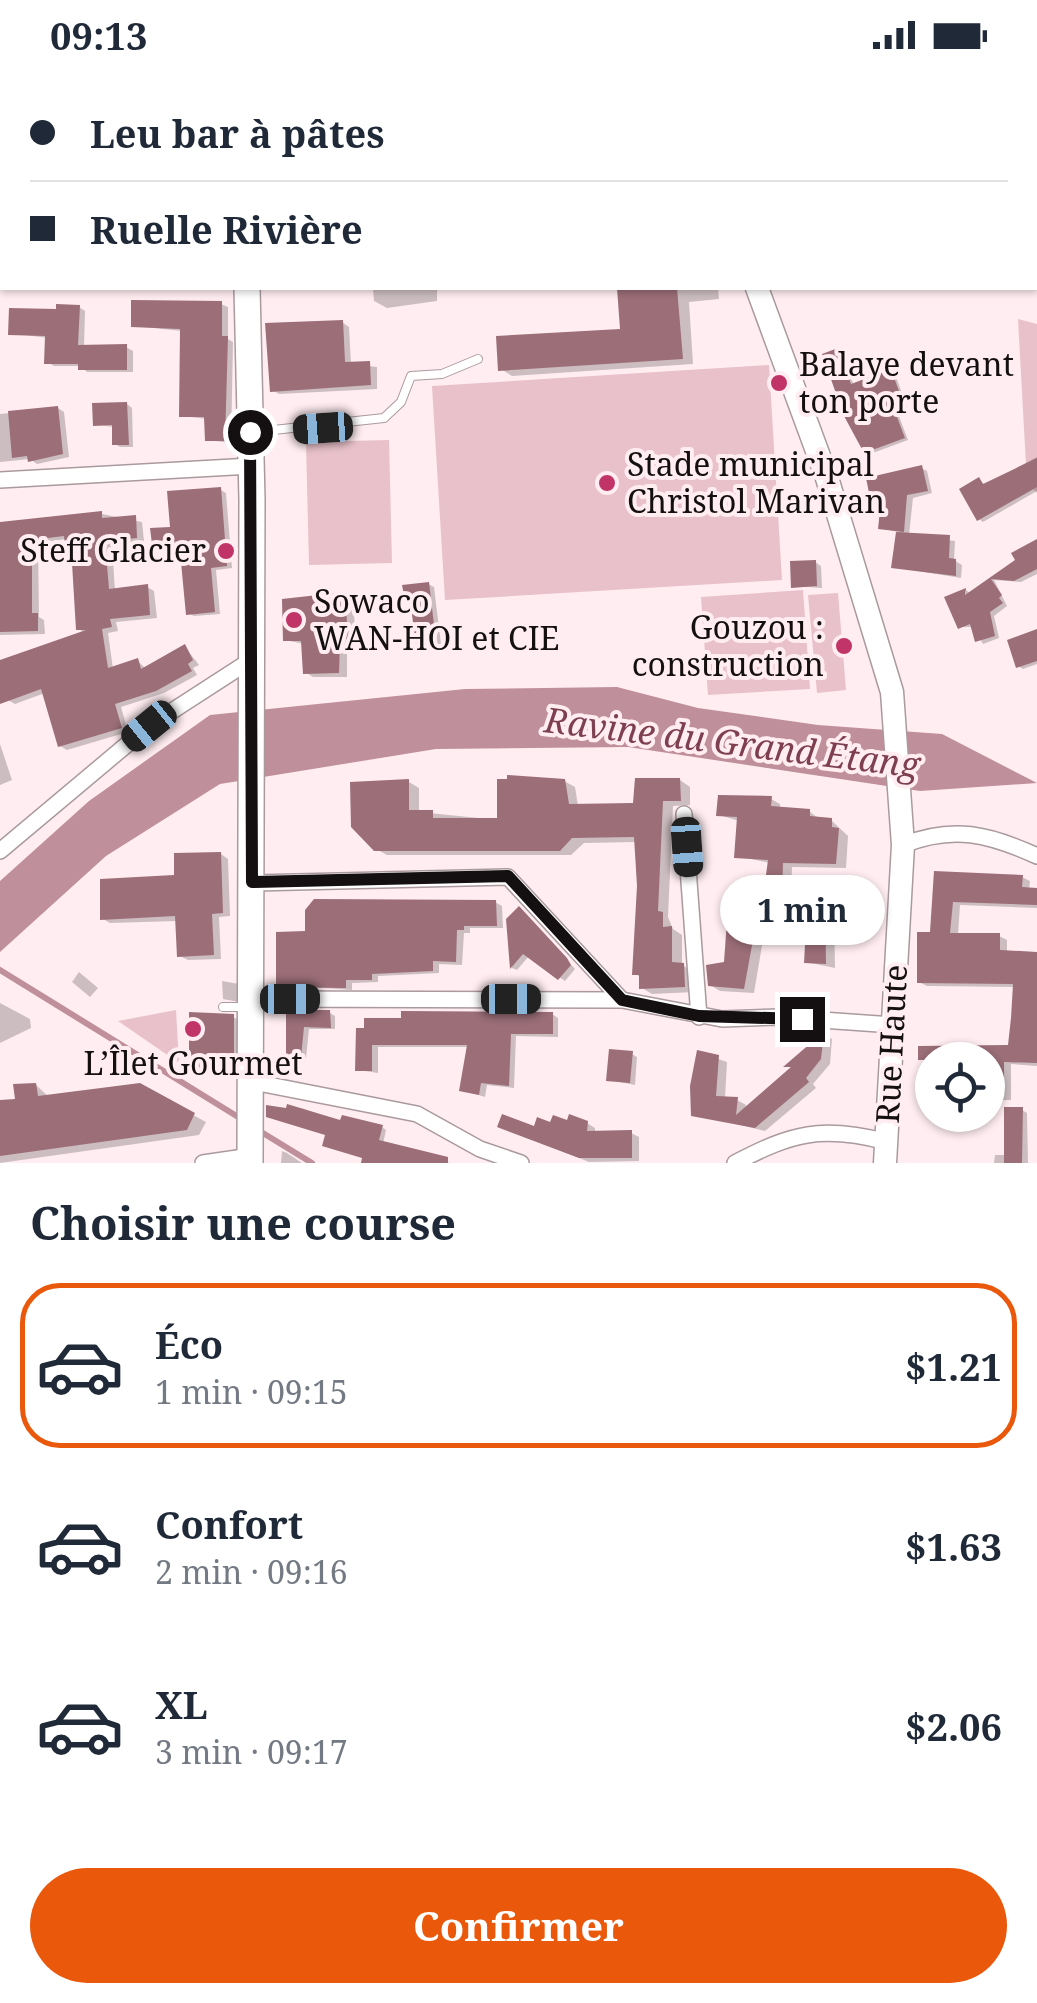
<!DOCTYPE html>
<html lang="fr">
<meta charset="utf-8">
<style>
:root{--surface:#fff;--page:#f6f6f7;--text:#1f2937;--muted:#747a83;--line:#e0e1e3;--accent:#ea580c}
body{margin:0;font-family:"Noto Serif",serif;background:var(--page);color:var(--text);height:100vh;display:flex;flex-direction:column;font-size:38px;white-space:nowrap}
*{box-sizing:border-box;margin:0}
p{font-size:32px;color:var(--muted)}
.icon{flex:none;width:55px;height:55px;fill:none;stroke:currentColor;stroke-width:2;stroke-linecap:round;stroke-linejoin:round}
.map{position:relative;height:1093px;overflow:hidden}
.sheet{display:flex;flex-direction:column;background:var(--surface);flex:1}
.sheet>*{flex:none}
.banner{position:absolute;left:0px;top:0px;width:1038px;height:220px;box-shadow:0 2px 8px #0004;display:grid;align-content:center;height:220px;padding:0 30px;background:var(--surface)}
.buttons{position:absolute;left:915px;top:972px;display:grid;gap:20px}
.buttons a{display:grid;place-items:center;width:90px;height:90px;border-radius:50%;background:var(--surface);box-shadow:0 2px 8px #0004;font-size:50px}
.end{position:absolute;width:45px;height:45px;margin:-22px;border:12px solid #140f10;background:#fff;box-shadow:0 0 0 5px #fff}
.from{border-radius:50%}
.bubble{position:absolute;height:70px;border-radius:35px;background:var(--surface);box-shadow:0 2px 8px #0004;font-size:32px;font-weight:700;line-height:70px;text-align:center}
.car{position:absolute;width:30px;height:60px;margin:-30px -15px;border-radius:12px;box-shadow:0 0 8px 2px #0007;background:linear-gradient(#222 24%,#8ab4d8 0 40%,#222 0 76%,#8ab4d8 0 86%,#222 0)}
.banner b{display:flex;align-items:center;gap:35px;height:95px;font-size:38px}
.banner b+b{border-top:2px solid var(--line)}
.banner i{width:25px;height:25px;background:var(--text)}
ul{padding:0;list-style:none}
li{display:flex;align-items:center;gap:30px;height:165px;margin:0 20px 15px;padding:0 10px;border:5px solid transparent;border-radius:40px}
li div{flex:1}
li b{display:block;font-size:38px}
li em{font-style:normal;font-weight:700}
li.active{border-color:var(--accent)}
li>.icon{width:90px;height:90px;stroke-width:1.5}
h2{padding:0 30px;font-size:45px;line-height:120px}
.action{display:flex;gap:20px;margin-top:auto;padding:20px 30px}
.action a{flex:1;height:115px;border-radius:60px;background:var(--accent);color:#fff;font-size:40px;font-weight:700;line-height:115px;text-align:center}
.status{display:flex;justify-content:space-between;align-items:center;height:70px;padding:0 50px;background:var(--surface);direction:ltr}
.status svg{height:28px;fill:currentColor}
.map>svg:first-child{display:block}
.green{fill:#e9c1ca}
.water{fill:#bf909b}
.shadow{fill:#0003}
.lines{fill:none;stroke-linecap:round;stroke-linejoin:round}
.stream{stroke:#bf909b;stroke-width:6}
.building{fill:#9b6e78}
.lane-casing{stroke:#aa9a9d;stroke-width:10}
.street-casing{stroke:#aa9a9d;stroke-width:18}
.secondary-casing{stroke:#aa9a9d;stroke-width:25}
.primary-casing{stroke:#aa9a9d;stroke-width:28}
.lane{stroke:#fff;stroke-width:8}
.street{stroke:#fff;stroke-width:15}
.secondary{stroke:#fff;stroke-width:22}
.primary{stroke:#fff;stroke-width:25}
.route{stroke:#140f10;stroke-width:12}
.poi-dot{fill:#c13467;stroke:#ffedf1;stroke-width:4}
.labels{text-anchor:middle;stroke-width:8;stroke-linejoin:round;paint-order:stroke}
.poi-label{font-size:32px;fill:#140f10;stroke:#ffedf1;text-anchor:start}
.street-label{font-size:32px;fill:#140f10;stroke:#ffedf1}
.water-label{font-size:35px;font-style:italic;fill:#7e3f51;stroke:#ffedf1}
</style>
<div class="status"><b>09:13</b><svg viewBox="0 0 49 12"><path d="M0 12V9h3v3zM5 12V6h3v6zM10 12V3h3v9zM15 12V0h3v12zM26 1h20v11H26zM47 4h2v5h-2z"/></svg></div>
<div class="map">
<svg width="1037" height="1093" viewBox="0 0 1037 1093">
<rect width="100%" height="100%" fill="#ffedf1"/>
<path class="green" d="M1018 249 1037 254V423L1027 413Z
M769 295 782 510 445 530 432 316Z
M389 370 392 493 309 495 306 372Z
M803 520 810 619 708 625 701 527Z
M838 523 846 620 817 623 808 525Z
M176 940 179 993 118 951Z"/>
<path class="water" d="M617 617 698 638 818 655 942 664 1037 713 920 721 628 677 436 679 220 714 106 786 0 882V811L89 731 210 645 465 619Z"/>
<path class="shadow" d="M300 0H336L323 2Z
M0 48H2V129H0Z
M325 218H437V231L387 238 374 231 373 219Z
M619 218H718L719 229 689 232 693 294 512 306 501 299 623 261Z
M221 234 228 237V269L233 272 231 373 208 370 207 349 182 346V261L134 256Z
M79 237 85 241 84 277H126L133 281V302H87L80 296H54L47 292 48 268 10 263Z
M342 252 349 257 351 294 377 297V319L279 324 272 320Z
M838 281 854 315 891 302 895 304 907 337 897 341 908 370 870 384 865 381Z
M127 334 132 338 133 377H120L115 374 114 357 96 355Z
M58 338 64 342 69 387 37 394 30 389 0 392V344Z
M1037 387V421L983 452 979 449V410L985 415Z
M921 398 927 401 932 423 913 428 909 465 955 471 954 490 962 495 961 508 894 497 898 462 881 458 883 434 874 431Z
M221 420 226 423 232 498 216 500 220 544 194 546 188 543 182 474 154 472Z
M102 444 142 452 144 471 112 474 115 521 147 517 154 521 157 548 116 552 118 561 108 563 113 599 138 591 146 599 185 577 199 595 193 598 197 605 164 623 121 637 128 662 67 680 60 676 45 623 15 634 8 630 0 608V593L86 563 78 559 75 495 69 492 67 469 38 473 39 547 44 550 45 564 0 565V457Z
M1037 476V504L1021 512 994 510 1007 536 994 546 999 568 983 574 973 557H960L966 520 971 524Z
M815 492 821 496 822 518 794 516Z
M428 514 434 517 441 574 424 576 419 573 413 533 407 530Z
M345 525 353 530 356 573H347V607H313L305 602 304 574 285 570Z
M1037 560V594L1023 599 1018 596Z
M0 674 12 710 0 715Z
M680 710 690 717V735L673 736 668 847 673 859 682 865V895L694 902 695 922 652 924 642 918V908L634 903 640 816 636 772 584 773 571 785H387L376 779 409 712 419 718V742L499 750 564 711 575 717 578 736H636Z
M771 729 780 734V739L809 741 819 749 831 750 848 766 846 798 792 797 791 830 834 840 835 898 806 892 814 854 766 852 754 923 720 921 710 915 766 823 770 793 737 786 739 751 719 745Z
M221 784 228 789 230 846 219 847 221 889 188 890 180 886 178 851 110 853 103 849Z
M937 803 1022 807 1030 811 1029 820H1037V838L960 835 958 865 999 866 1007 870V883L1037 885V996L1011 994V1030H988V990H932V1031L924 1027V980L1010 978 1015 917 927 916 919 912 932 865Z
M495 832 502 836 503 858H470V863H464L462 895 439 894V903L378 906V912L352 913V920L279 915 308 864Z
M520 839 575 899 565 911 529 886 517 900 512 898 509 850Z
M79 902 98 918 90 927 72 912Z
M222 911 239 914V932L223 929Z
M0 933 30 949 31 958 0 973Z
M288 943H330L335 946V959H309L306 988H293L288 985Z
M552 944 558 948V967L516 966 514 1018 487 1015 485 1027 462 1020 469 977H378V1003L358 1000V961Z
M233 947 242 952V1000H200L191 995Z
M823 964 832 969 830 994 813 1014 816 1018 765 1061 694 1044 698 982 727 992 725 1029 737 1030 746 1035 745 1040 793 999 788 996 813 975 787 968Z
M632 984 637 987 635 1015 609 1010Z
M36 1015 49 1027 140 1016 206 1052 199 1065 0 1093V1033L17 1031Z
M269 1038H301L342 1053 382 1057 386 1060 383 1074 450 1093H363L364 1088 327 1065Z
M1022 1040 1027 1043 1028 1093H994L995 1085H1006Z
M587 1053 595 1058V1063H631L639 1067V1091L589 1092 508 1060Z
M282 1081 287 1083 302 1093H281Z"/>
<g class="lines">
<path class="stream" d="M0 900 243 1050
M258 1060 312 1093"/>
</g>
<path class="building" d="M617 218H677L683 289 498 301 496 266 620 259Z
M131 230 222 231V266H228L225 371H205L204 347H179L180 259 131 257Z
M56 234 80 235 78 275 127 274V300H78V294H44L45 266 8 265 9 238 56 239Z
M343 250 345 292 370 291 371 315 270 322 265 253Z
M838 278 851 314 891 299 904 335 894 339 905 368 864 383 844 346 822 284Z
M127 332 129 375H112V355L93 356 92 333Z
M58 336 63 384 28 392 27 386 12 388 8 341Z
M1037 388V417L977 451 959 419 979 407 983 414Z
M922 395 928 421 907 425 904 462 878 459 881 431 871 433 866 408Z
M221 417 227 496 211 498 215 542 186 545 179 471 152 474 150 458 170 457 167 421Z
M102 441V448L136 445 137 468 105 471 109 519 148 514 150 545 110 549 112 557 102 559 108 598 138 588 141 599 185 574 193 590 188 594 192 601 156 621 115 634 122 658 58 677 41 619 0 634V590L86 560H76L72 493 67 494 64 466 32 470V543H38V561L0 562V452Z
M896 462 950 465 949 488 956 489V506L891 498Z
M1037 469V499L1014 511 991 509 1002 525 999 528 1003 533 990 542 995 566 975 572 970 554 958 559 944 527 966 518 965 525 1015 490 1011 483Z
M816 490 817 516 791 518 790 491Z
M429 512 436 572 416 574 410 530 405 531 402 515Z
M345 522 348 569 340 570 339 603 303 604 301 571H283L282 529Z
M1037 559V591L1016 598 1007 570Z
M507 705 565 709 569 734 633 733 635 708H680L681 731H663L658 841 663 842V857L672 856V892L684 893 685 917 639 919V905H632L637 816 634 767 572 768 560 781H374L351 757 350 712 409 709V740H433V748H497V709H507Z
M718 725 772 726 771 736 810 739V746L832 748V757L839 758 836 794 783 793 782 826 825 832 826 894 804 893 805 875 797 865 814 851 757 848 744 919 708 916 706 895 724 892 727 850 723 846 728 818 764 820 768 790 734 788 737 747 716 746Z
M221 782 223 843 212 844 214 885 177 887 175 846 100 850V809L174 805V783Z
M934 801 1023 805 1022 817 1037 818V835L953 832 950 863H1000V880L1037 882V993L1004 992V1027H988V990H918V976L1008 975 1011 948 1013 914 917 913V862H930Z
M314 829 496 830 497 856H464V860H457L456 892 433 891V901L372 904V910H346V918L276 917V862L305 861V840Z
M519 836 567 888 571 895 558 910 523 884 510 899 506 849Z
M286 940H330L331 958 304 957 301 987H286Z
M401 941 553 942V964H511L509 1016 481 1013 479 1025 459 1021 467 975H372V1001H355L356 958H364V948H401Z
M189 942 234 944V997H189Z
M786 959 824 962 821 989 806 1008 809 1012 755 1058 691 1046 690 1016 697 980 719 985 716 1026 738 1027 736 1045 791 997H783L812 972 784 970Z
M609 979 633 981 630 1013 606 1011Z
M36 1013 38 1026 140 1013 195 1043 187 1060 0 1086V1030L15 1029 13 1014Z
M287 1034 340 1050 342 1045 383 1055 379 1070 448 1087V1093H361L362 1088 322 1076 325 1065 266 1047V1035L286 1038Z
M1004 1037H1023L1022 1093H1004Z
M502 1044 534 1056 537 1047 550 1052 553 1045 567 1050 569 1044 588 1051 587 1061 632 1060V1088H579L497 1057Z"/>
<g class="lines">
<defs>
<path id="lane" d="M255 362 384 348 401 332 411 306 442 304 478 289
M223 937H244"/>
<path id="street" d="M1036 0 1037 1
M0 205H2
M0 410 251 396
M684 744 699 947
M903 775C953 755 989 764 1037 786
M0 781 149 656 251 590
M252 813 508 807 622 930
M253 929 622 930 722 949 779 947 893 955
M254 1012 417 1044 480 1079 521 1093
M203 1093 251 1086
M735 1093C792 1063 822 1055 887 1072"/>
<path id="secondary" d="M702 0V2
M757 218 827 408 892 622 903 775 885 1093"/>
<path id="primary" d="M244 0V2
M247 218 252 430 250 1093"/>
</defs>
<use href="#lane" class="lane-casing"/>
<use href="#street" class="street-casing"/>
<use href="#secondary" class="secondary-casing"/>
<use href="#primary" class="primary-casing"/>
<use href="#lane" class="lane"/>
<use href="#street" class="street"/>
<use href="#secondary" class="secondary"/>
<use href="#primary" class="primary"/>
</g>
<g class="lines">
<path class="route" d="M250 362 252 812 508 806 622 930 699 946 802 949"/>
</g>
<g class="poi-dot">
<circle cx="779" cy="313" r="10"/>
<circle cx="607" cy="413" r="10"/>
<circle cx="226" cy="481" r="10"/>
<circle cx="294" cy="550" r="10"/>
<circle cx="844" cy="576" r="10"/>
<circle cx="193" cy="959" r="10"/>
</g>
<g class="labels">
<g class="poi-label">
<text x="799" y="306">Balaye devant<tspan x="799" dy="37">ton porte</tspan></text>
<text x="627" y="406">Stade municipal<tspan x="627" dy="37">Christol Marivan</tspan></text>
<text x="206" y="492" text-anchor="end">Steff Glacier</text>
<text x="314" y="543">Sowaco<tspan x="314" dy="37">WAN-HOI et CIE</tspan></text>
<text x="824" y="569" text-anchor="end">Gouzou :<tspan x="824" dy="37">construction</tspan></text>
<text x="193" y="1005" text-anchor="middle">L’Îlet Gourmet</text>
</g>
<g class="street-label">
<text transform="translate(892 974) rotate(-87)" y="11">Rue Haute</text>
</g>
<g class="water-label">
<text transform="translate(732 673) rotate(7)" y="12">Ravine du Grand Étang</text>
</g>
</g>
</svg>
<div class="buttons">
<a><svg class="icon" aria-label="locate" viewBox="0 0 24 24"><circle cx="12" cy="12" r="6"/><path d="M12 2v4M12 18v4M2 12h4M18 12h4"/></svg></a>
</div>
<i class="end from" style="left:250px;top:362px"></i>
<i class="end" style="left:802px;top:949px"></i>
<div class="bubble" style="left:720px;top:805px;width:165px">1 min</div>
<i class="car" style="left:323px;top:358px;rotate:266deg"></i>
<i class="car" style="left:149px;top:656px;rotate:231deg"></i>
<i class="car" style="left:687px;top:777px;rotate:176deg"></i>
<i class="car" style="left:290px;top:929px;rotate:90deg"></i>
<i class="car" style="left:511px;top:929px;rotate:90deg"></i>
<div class="banner">
<b><i class="from"></i>Leu bar à pâtes</b>
<b><i></i>Ruelle Rivière</b>
</div>
</div>
<section class="sheet">
<h2>Choisir une course</h2>
<ul>
<li class="active"><svg class="icon" aria-label="car" viewBox="0 0 24 24"><path d="M5 17H2v-5l4-1 3-4h7l3 4 3 1v5h-3M9 17h6M6 11h13"/><circle cx="7" cy="17" r="2"/><circle cx="17" cy="17" r="2"/></svg><div><b>Éco</b><p>1 min · 09:15</p></div><em>$1.21</em></li>
<li><svg class="icon" aria-label="car" viewBox="0 0 24 24"><path d="M5 17H2v-5l4-1 3-4h7l3 4 3 1v5h-3M9 17h6M6 11h13"/><circle cx="7" cy="17" r="2"/><circle cx="17" cy="17" r="2"/></svg><div><b>Confort</b><p>2 min · 09:16</p></div><em>$1.63</em></li>
<li><svg class="icon" aria-label="car" viewBox="0 0 24 24"><path d="M5 17H2v-5l4-1 3-4h7l3 4 3 1v5h-3M9 17h6M6 11h13"/><circle cx="7" cy="17" r="2"/><circle cx="17" cy="17" r="2"/></svg><div><b>XL</b><p>3 min · 09:17</p></div><em>$2.06</em></li>
</ul>
<div class="action"><a>Confirmer</a></div>
</section>
